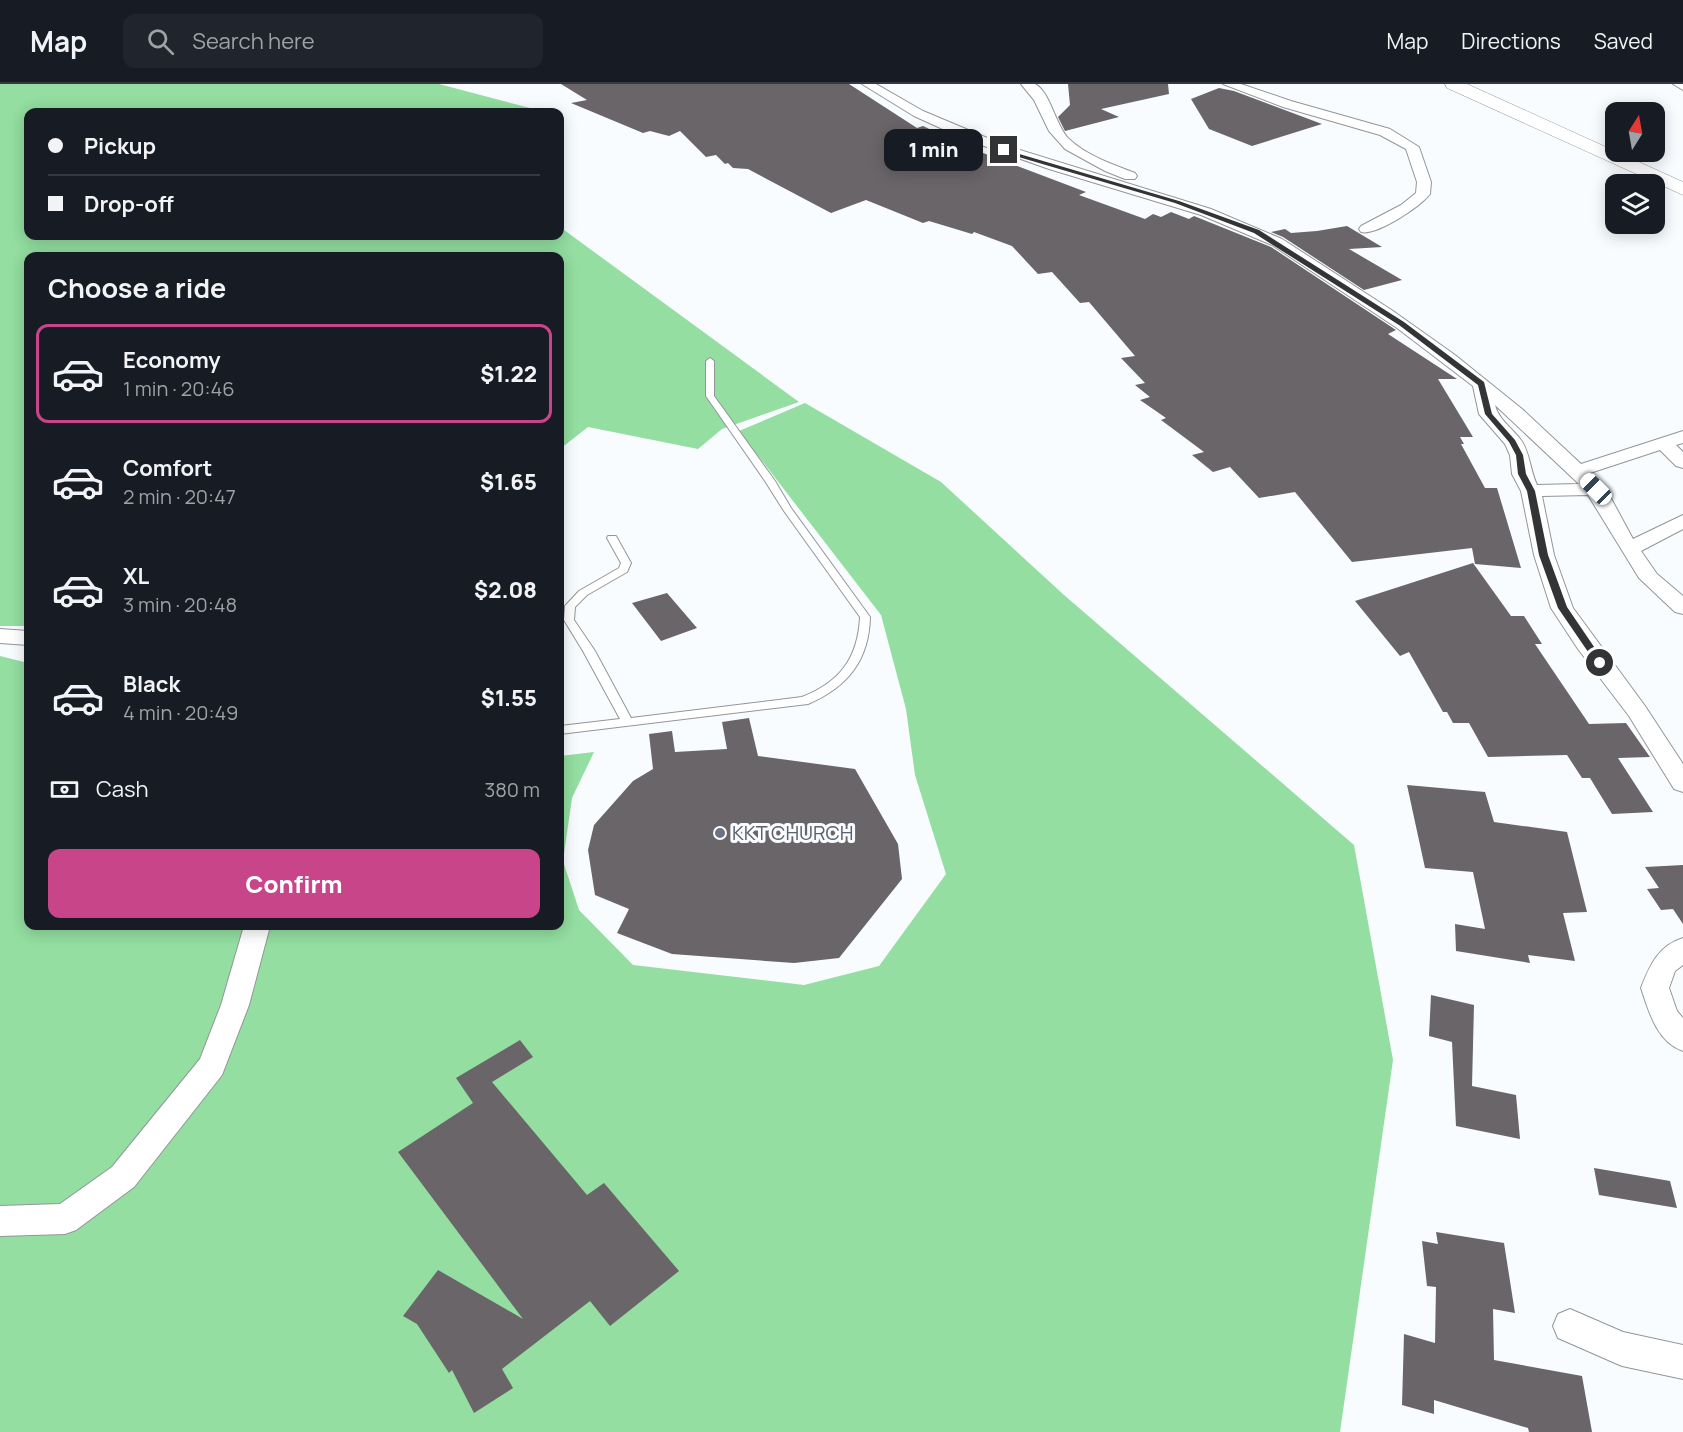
<!DOCTYPE html>
<meta charset="utf-8">
<style>
:root{--surface:#171b24;--page:#20242c;--text:#f1f3f6;--muted:#9ea1a6;--line:#363941;--accent:#c94589}
body{margin:0;font-family:Manrope,sans-serif;background:var(--page);color:var(--text);height:100vh;display:flex;flex-direction:column;font-size:22px;white-space:nowrap}
*{box-sizing:border-box;margin:0}
p{font-size:20px;color:var(--muted)}
.icon{flex:none;width:33px;height:33px;fill:none;stroke:currentColor;stroke-width:2;stroke-linecap:round;stroke-linejoin:round}
.map{position:relative;flex:1;overflow:hidden}
.drawer{position:absolute;left:24px;top:168px;width:540px;height:678px;display:flex;flex-direction:column;background:var(--surface);border-radius:12px;box-shadow:0 3px 15px #0003}
.drawer>*{flex:none}
.hud{position:absolute;left:24px;top:24px;width:540px;height:132px;border-radius:12px;box-shadow:0 3px 15px #0003;display:grid;align-content:center;height:132px;padding:0 24px;background:var(--surface)}
.needle{width:39px;rotate:11deg}
.fabs{position:absolute;left:1605px;top:18px;display:grid;gap:12px}
.fabs a{display:grid;place-items:center;width:60px;height:60px;border-radius:12px;background:var(--surface);box-shadow:0 3px 15px #0003;font-size:30px}
.end{position:absolute;width:27px;height:27px;margin:-14px;border:8px solid #333436;background:#fff;box-shadow:0 0 0 3px #fff}
.from{border-radius:50%}
.bubble{position:absolute;height:42px;border-radius:12px;background:var(--surface);box-shadow:0 3px 15px #0003;font-size:20px;font-weight:800;line-height:42px;text-align:center}
.car{position:absolute;width:18px;height:36px;margin:-18px -9px;border-radius:8px;box-shadow:0 0 4px 2px #0007;background:linear-gradient(#fff 24%,#345 0 40%,#fff 0 76%,#345 0 86%,#fff 0)}
.hud b{display:flex;align-items:center;gap:21px;height:57px;font-size:22px}
.hud b+b{border-top:2px solid var(--line)}
.hud i{width:15px;height:15px;background:var(--text)}
ul{padding:0;list-style:none}
li{display:flex;align-items:center;gap:18px;height:99px;margin:0 12px 9px;padding:0 12px;border:3px solid transparent;border-radius:12px}
li div{flex:1}
li b{display:block;font-size:22px}
li em{font-style:normal;font-weight:800}
li.current{border-color:var(--accent)}
li>.icon{width:54px;height:54px;stroke-width:1.5}
h2{padding:0 24px;font-size:27px;line-height:72px}
.pay{display:flex;align-items:center;gap:15px;height:66px;padding:0 24px;font-size:22px}
.pay p{margin-inline-start:auto}
.action{display:flex;gap:12px;margin-top:auto;padding:12px 24px}
.action a{flex:1;height:69px;border-radius:12px;background:var(--accent);color:#fff;font-size:24px;font-weight:800;line-height:69px;text-align:center}
header{display:flex;align-items:center;gap:36px;box-sizing:border-box;height:84px;padding:0 30px;background:var(--surface);border-bottom:2px solid var(--line)}
header strong{font-size:28px}
nav{display:flex;gap:33px;margin-inline-start:auto;font-size:21px}
.search{width:420px;height:54px;background:var(--page);display:flex;align-items:center;gap:15px;box-sizing:border-box;padding:0 21px;border-radius:12px;color:var(--muted);font-size:22px}
.map>svg:first-child{display:block}
.forest{fill:#93dea0}
.building{fill:#696568}
.lines{fill:none;stroke-linecap:round;stroke-linejoin:round}
.service-casing{stroke:#929699;stroke-width:2}
.minor-casing{stroke:#929699;stroke-width:2}
.secondary-casing{stroke:#929699;stroke-width:1}
.service{fill:#fff;fill-rule:evenodd}
.minor{fill:#fff;fill-rule:evenodd}
.secondary{fill:#fff;fill-rule:evenodd}
.route{fill:#333436}
.worship-dot{fill:#6b7280;stroke:#f8fcff;stroke-width:2}
.labels{text-anchor:middle;stroke-width:6;stroke-linejoin:round;paint-order:stroke}
.worship-label{font-size:20px;fill:#5b616d;stroke:#f8fcff;text-anchor:start}
</style>
<header>
<strong>Map</strong>
<div class="search"><svg class="icon" aria-label="search" viewBox="0 0 24 24"><circle cx="10" cy="10" r="6"/><path d="M15 15l6 6"/></svg>Search here</div>
<nav><a>Map</a><a>Directions</a><a>Saved</a></nav>
</header>
<div class="map">
<svg width="1683" height="1348" viewBox="0 0 1683 1348">
<rect width="100%" height="100%" fill="#f8fcff"/>
<path class="forest" d="M0 0H439L530 24 520 28H28V152H560V143L799 318 722 345 698 365 588 343 560 365V172H28V542H0Z
M805 319 941 398 1064 511 1354 761 1393 976 1340 1348H0V572L28 579V842H560V672L594 668 572 714 563 777 579 826 633 881 804 901 879 882 946 790 915 691 906 625 881 531 739 347Z"/>
<path class="building" d="M561 0H849L917 44 923 42 970 64 1086 108 1079 111 1145 135 1153 130 1161 133 1171 128 1189 135 1194 132 1271 163 1396 246 1388 250 1457 295H1438L1473 353H1460L1464 360H1461L1485 404H1497L1521 484 1475 480 1472 464 1352 478 1295 408 1259 414 1230 383 1213 388 1192 371 1204 368 1161 336 1166 334 1140 316 1150 313 1135 301 1145 299 1121 274 1135 272 1089 218 1080 219 1052 188 1038 190 1012 162 974 148 972 150 929 137 923 139 866 116 831 129 748 85 733 84 728 79 725 80 716 71 706 73 680 47 669 52 650 47 643 49 571 19 587 16Z
M1068 0H1168L1169 10 1101 25 1119 33 1065 47 1058 33 1070 21Z
M1219 4 1234 7 1322 40 1252 62 1209 45 1191 15Z
M1347 142 1382 163 1349 165 1402 196 1364 206 1283 153 1271 148 1285 145 1291 149 1317 147Z
M1473 479 1511 532H1524L1542 560H1535L1589 640 1626 639 1650 673 1618 674 1653 728 1612 730 1590 694H1582L1567 671 1488 673 1469 639H1453L1447 628H1443L1409 568 1400 572 1355 517Z
M667 509 697 544 661 557 632 519Z
M749 634 758 672 855 685 898 760 902 795 839 874 794 879 672 870 617 849 629 825 595 811 588 766 594 741 633 697 653 685 649 650 672 647 675 668 727 665 722 638Z
M1407 701 1485 708 1494 738 1567 748 1587 828 1563 829 1575 877 1528 871 1530 879 1456 867 1455 840 1485 845 1473 788 1425 784Z
M1683 781V840L1673 825 1661 826 1647 805 1659 804 1645 783Z
M1431 911 1474 921 1472 1002 1516 1011 1520 1055 1456 1042 1452 958 1429 952Z
M520 956 533 973 492 998 587 1111 604 1099 679 1187 610 1242 590 1217 502 1285 513 1304 474 1329 452 1286 449 1289 417 1240 403 1232 438 1186 523 1235 398 1068 473 1019 456 994Z
M1594 1084 1670 1097 1677 1124 1599 1111Z
M1436 1148 1504 1159 1515 1229 1493 1225 1494 1276 1582 1292 1592 1348H1529L1528 1344 1434 1316V1330L1402 1321 1404 1250 1435 1259 1436 1203 1427 1202 1422 1157 1438 1160Z"/>
<g class="lines">
<defs>
<path id="service" d="M710 274 714 277V312L775 397 791 424 870 533C869 576 848 603 808 620L560 650V642L620 635 583 567 564 536 565 522 579 507 619 484 621 479 607 454 608 452H616L631 479 627 488 587 511 575 523 574 536 595 567 631 634 802 613C840 598 858 574 860 533L784 427 765 397 706 312V277Z"/>
<path id="minor" d="M862 0H876L923 27 1004 61 1211 125 1282 155 1393 227 1455 271 1522 325 1581 380 1683 347V359L1676 361 1683 368V384L1676 382 1660 366 1590 389 1606 405 1633 455 1683 431V445L1641 467 1657 490 1683 512V530L1675 528 1639 494 1588 411 1542 412 1554 471 1573 524 1645 622 1683 680V708L1674 705 1629 632 1578 565 1551 524 1534 471 1521 407 1512 390 1510 371 1505 360 1479 330 1473 302 1397 244 1272 161 1201 131 1049 85 967 56 914 32ZM1495 321 1579 400 1537 401C1530 386 1530 369 1521 356 1512 344 1498 335 1495 321Z
M1021 0C1025 0 1032 0 1035 0 1050 7 1056 43 1069 55 1087 72 1112 80 1135 89L1137 92 1135 95H1125L1105 87 1065 65 1049 47 1034 16Z
M1223 0H1241L1291 17 1390 45 1419 63 1431 98 1430 110C1420 123 1376 152 1361 148L1359 145 1361 142 1401 121 1416 109 1417 98 1406 65 1380 51 1283 23Z
M1673 0H1683V6Z
M0 545 28 547V561L0 559Z
M244 842H270L249 921 222 991 134 1103 76 1146 65 1150 0 1152V1122L60 1120 112 1083 200 975 221 921Z
M1683 854V881L1675 887 1669 904 1677 927 1683 934V967C1657 958 1649 928 1641 904 1650 881 1658 862 1683 854Z
M1570 1225 1623 1248 1683 1261V1295L1622 1282 1558 1254 1553 1242 1558 1230Z"/>
<path id="secondary" d="M1445 0H1467L1683 98V111L1447 4Z"/>
</defs>
<use href="#service" class="service-casing"/>
<use href="#minor" class="minor-casing"/>
<use href="#secondary" class="secondary-casing"/>
<use href="#service" class="service"/>
<use href="#minor" class="minor"/>
<use href="#secondary" class="secondary"/>
</g>
<path class="route" d="M1002 65 1179 117 1259 146 1404 238 1484 298 1492 330 1515 356 1523 371 1526 390 1535 407 1548 471 1567 523 1605 579 1603 581H1597L1558 524 1539 471 1527 407 1518 390 1516 371 1509 358 1485 330 1478 301 1399 241 1254 149 1175 119 1002 68Z"/>
<circle class="worship-dot" cx="720" cy="749" r="6"/>
<g class="labels">
<g class="worship-label">
<text x="732" y="756">KKT CHURCH</text>
</g>
</g>
</svg>
<div class="fabs">
<a><svg class="needle" viewBox="-14 -14 28 28"><path d="M0-13l5 13h-10z" fill="#e53935"/><path d="M0 13l5-13h-10z" fill="#9ea1a6"/></svg></a>
<a><svg class="icon" aria-label="layers" viewBox="0 0 24 24"><path d="M12 4l9 5-9 5-9-5zM3 14l9 5 9-5"/></svg></a>
</div>
<i class="end from" style="left:1600px;top:579px"></i>
<i class="end" style="left:1004px;top:66px"></i>
<div class="bubble" style="left:884px;top:45px;width:99px">1 min</div>
<i class="car" style="left:1596px;top:405px;rotate:315deg"></i>
<div class="hud">
<b><i class="from"></i>Pickup</b>
<b><i></i>Drop-off</b>
</div>
<section class="drawer">
<h2>Choose a ride</h2>
<ul>
<li class="current"><svg class="icon" aria-label="car" viewBox="0 0 24 24"><path d="M5 17H2v-5l4-1 3-4h7l3 4 3 1v5h-3M9 17h6M6 11h13"/><circle cx="7" cy="17" r="2"/><circle cx="17" cy="17" r="2"/></svg><div><b>Economy</b><p>1 min · 20:46</p></div><em>$1.22</em></li>
<li><svg class="icon" aria-label="car" viewBox="0 0 24 24"><path d="M5 17H2v-5l4-1 3-4h7l3 4 3 1v5h-3M9 17h6M6 11h13"/><circle cx="7" cy="17" r="2"/><circle cx="17" cy="17" r="2"/></svg><div><b>Comfort</b><p>2 min · 20:47</p></div><em>$1.65</em></li>
<li><svg class="icon" aria-label="car" viewBox="0 0 24 24"><path d="M5 17H2v-5l4-1 3-4h7l3 4 3 1v5h-3M9 17h6M6 11h13"/><circle cx="7" cy="17" r="2"/><circle cx="17" cy="17" r="2"/></svg><div><b>XL</b><p>3 min · 20:48</p></div><em>$2.08</em></li>
<li><svg class="icon" aria-label="car" viewBox="0 0 24 24"><path d="M5 17H2v-5l4-1 3-4h7l3 4 3 1v5h-3M9 17h6M6 11h13"/><circle cx="7" cy="17" r="2"/><circle cx="17" cy="17" r="2"/></svg><div><b>Black</b><p>4 min · 20:49</p></div><em>$1.55</em></li>
</ul>
<div class="pay"><svg class="icon" aria-label="cash" viewBox="0 0 24 24"><path d="M3 7h18v10H3z"/><circle cx="12" cy="12" r="2"/></svg>Cash<p>380 m</p></div>
<div class="action"><a>Confirm</a></div>
</section>
</div>
